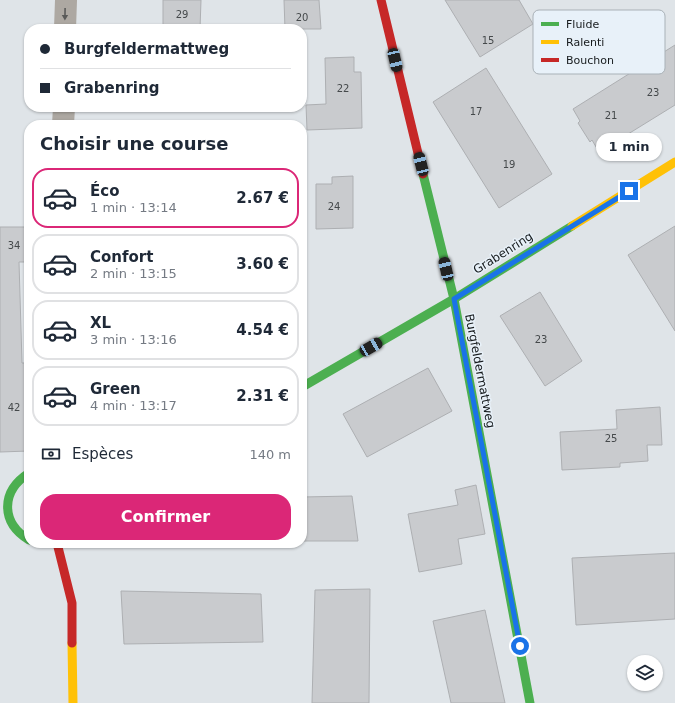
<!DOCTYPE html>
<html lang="fr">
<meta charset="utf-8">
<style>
:root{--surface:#fff;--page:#f6f6f7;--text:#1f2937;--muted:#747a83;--line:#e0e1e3;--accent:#db2777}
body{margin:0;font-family:"DejaVu Sans",sans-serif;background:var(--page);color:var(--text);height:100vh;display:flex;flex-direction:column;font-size:15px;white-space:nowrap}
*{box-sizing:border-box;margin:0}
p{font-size:13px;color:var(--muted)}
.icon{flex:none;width:22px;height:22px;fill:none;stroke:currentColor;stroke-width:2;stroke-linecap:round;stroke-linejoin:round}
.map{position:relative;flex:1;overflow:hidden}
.details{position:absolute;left:24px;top:120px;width:283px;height:428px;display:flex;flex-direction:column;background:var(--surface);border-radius:16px;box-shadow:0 1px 3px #0004}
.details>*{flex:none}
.hud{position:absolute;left:24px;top:24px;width:283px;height:88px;border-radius:16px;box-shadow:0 1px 3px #0004;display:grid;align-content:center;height:88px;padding:0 16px;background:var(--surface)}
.controls{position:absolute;left:627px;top:655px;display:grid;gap:8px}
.controls a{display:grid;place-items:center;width:36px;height:36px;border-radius:50%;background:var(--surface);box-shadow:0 1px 3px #0004;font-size:20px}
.end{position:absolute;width:18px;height:18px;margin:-9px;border:5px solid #1a73e8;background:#fff;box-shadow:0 0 0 2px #fff}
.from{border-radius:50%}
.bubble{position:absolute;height:28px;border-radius:14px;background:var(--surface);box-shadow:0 1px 3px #0004;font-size:13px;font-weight:700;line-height:28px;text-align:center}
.car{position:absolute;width:12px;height:24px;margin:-12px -6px;border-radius:5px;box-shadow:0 0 3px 1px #0007;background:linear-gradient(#222 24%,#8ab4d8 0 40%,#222 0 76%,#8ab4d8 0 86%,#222 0)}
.hud b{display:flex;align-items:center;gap:14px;height:38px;font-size:15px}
.hud b+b{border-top:1px solid var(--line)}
.hud i{width:10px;height:10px;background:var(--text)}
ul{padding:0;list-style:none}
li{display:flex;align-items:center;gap:12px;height:60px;margin:0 8px 6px;padding:0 8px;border:2px solid var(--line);border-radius:16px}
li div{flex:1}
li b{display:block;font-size:15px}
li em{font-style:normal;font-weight:700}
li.current{border-color:var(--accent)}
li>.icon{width:36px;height:36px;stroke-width:1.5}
h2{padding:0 16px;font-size:18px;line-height:48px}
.pay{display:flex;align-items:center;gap:10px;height:44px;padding:0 16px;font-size:15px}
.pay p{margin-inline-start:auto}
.action{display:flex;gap:8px;margin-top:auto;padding:8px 16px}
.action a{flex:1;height:46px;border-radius:16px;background:var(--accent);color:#fff;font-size:16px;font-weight:700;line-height:46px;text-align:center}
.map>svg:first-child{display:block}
.building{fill:#c9cbce;stroke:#adafb2}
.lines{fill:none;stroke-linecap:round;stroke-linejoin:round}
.street{stroke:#ada8a2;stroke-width:22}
.fast{stroke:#4caf50;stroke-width:9}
.slow{stroke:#ffc107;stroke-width:9}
.jam{stroke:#c62828;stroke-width:9}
.oneway{fill:#5a5a59}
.route{stroke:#1a73e8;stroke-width:5}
.labels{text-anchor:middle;stroke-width:3;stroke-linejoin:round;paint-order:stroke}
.number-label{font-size:10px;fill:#45494b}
.street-label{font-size:12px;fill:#171b1d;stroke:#e8f1f9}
.key{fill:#e8f1f9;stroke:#a9b1b7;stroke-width:1}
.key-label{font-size:11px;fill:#171b1d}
</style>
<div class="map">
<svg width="675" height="703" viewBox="0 0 675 703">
<rect width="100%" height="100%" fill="#dfe4e8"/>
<path class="building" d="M163 0H201L200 29H163Z
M284 0H319L321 29H285Z
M445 0H519L533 24 480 57Z
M675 45V105L599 152 592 140 590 142 578 123 580 121 573 109Z
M354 57V72H361L362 128 307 130 306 105 326 104 325 58Z
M486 68 552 174 499 208 433 102Z
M353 176V228L316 229V184H332V177Z
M675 226V331L628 255Z
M0 227H29V262H19L22 363H29V451L0 452Z
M540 292 582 361 545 386 500 316Z
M428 368 452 411 367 457 343 414Z
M660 407 662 445H647L648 461 620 463V467L562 470 560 432 617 429 616 410Z
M476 485 485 534 458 539 462 564 419 572 408 514 458 505 455 490Z
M352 496 358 541H302V497Z
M675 553V619L576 625 572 558Z
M370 589 369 703H312L315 590Z
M121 591 261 594 263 642 124 644Z
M485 610 505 703H451L433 621Z"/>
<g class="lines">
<path class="street" d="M65 29 66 0
M63 125 64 107"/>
<path class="fast" d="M423 174 454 299 530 703
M302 387 454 299 572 226
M29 473C1 491 0 522 29 540"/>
<path class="slow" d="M572 226 675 162
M72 643 73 703"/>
<path class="jam" d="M381 0 423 174
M57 543 72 603V643"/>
</g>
<defs><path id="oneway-solid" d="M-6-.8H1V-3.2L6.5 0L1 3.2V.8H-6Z"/></defs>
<use class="oneway" href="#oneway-solid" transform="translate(65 14) rotate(91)"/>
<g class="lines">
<path class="route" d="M520 646 454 299 629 191"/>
</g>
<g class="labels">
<g class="number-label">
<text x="182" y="18">29</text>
<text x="302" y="21">20</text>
<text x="488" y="44">15</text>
<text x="343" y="92">22</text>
<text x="653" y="96">23</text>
<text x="476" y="115">17</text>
<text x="611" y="119">21</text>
<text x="509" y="168">19</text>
<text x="334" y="210">24</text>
<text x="14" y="249">34</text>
<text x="541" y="343">23</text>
<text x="14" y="411">42</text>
<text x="611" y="442">25</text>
</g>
<g class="street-label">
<text transform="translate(503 253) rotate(-32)" y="4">Grabenring</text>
<text transform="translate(480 371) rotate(79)" y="4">Burgfeldermattweg</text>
</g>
</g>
<rect x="533" y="10" width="132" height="64" rx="6" class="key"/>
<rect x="541" y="22" width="18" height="4" fill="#4caf50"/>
<rect x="541" y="40" width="18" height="4" fill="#ffc107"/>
<rect x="541" y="58" width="18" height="4" fill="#c62828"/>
<g class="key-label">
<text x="566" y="28">Fluide</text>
<text x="566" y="46">Ralenti</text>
<text x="566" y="64">Bouchon</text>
</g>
</svg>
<div class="controls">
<a><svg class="icon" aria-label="layers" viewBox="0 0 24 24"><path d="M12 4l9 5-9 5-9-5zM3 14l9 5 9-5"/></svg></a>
</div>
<i class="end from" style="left:520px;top:646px"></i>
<i class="end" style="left:629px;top:191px"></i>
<div class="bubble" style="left:596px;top:133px;width:66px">1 min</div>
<i class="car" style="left:395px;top:60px;rotate:167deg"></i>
<i class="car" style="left:421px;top:164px;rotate:346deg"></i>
<i class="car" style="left:446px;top:269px;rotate:347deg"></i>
<i class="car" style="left:371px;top:347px;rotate:60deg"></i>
<div class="hud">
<b><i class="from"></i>Burgfeldermattweg</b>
<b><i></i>Grabenring</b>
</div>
<section class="details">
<h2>Choisir une course</h2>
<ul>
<li class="current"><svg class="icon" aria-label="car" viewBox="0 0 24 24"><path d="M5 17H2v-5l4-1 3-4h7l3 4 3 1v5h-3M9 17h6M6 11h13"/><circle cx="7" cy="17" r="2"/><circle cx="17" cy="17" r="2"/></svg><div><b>Éco</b><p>1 min · 13:14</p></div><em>2.67 €</em></li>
<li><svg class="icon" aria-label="car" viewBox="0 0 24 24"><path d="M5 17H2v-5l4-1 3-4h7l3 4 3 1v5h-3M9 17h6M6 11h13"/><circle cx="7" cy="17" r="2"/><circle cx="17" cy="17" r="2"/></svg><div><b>Confort</b><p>2 min · 13:15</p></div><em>3.60 €</em></li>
<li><svg class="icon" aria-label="car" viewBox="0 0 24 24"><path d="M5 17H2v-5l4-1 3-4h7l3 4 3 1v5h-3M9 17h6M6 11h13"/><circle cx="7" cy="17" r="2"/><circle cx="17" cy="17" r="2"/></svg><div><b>XL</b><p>3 min · 13:16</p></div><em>4.54 €</em></li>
<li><svg class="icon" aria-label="car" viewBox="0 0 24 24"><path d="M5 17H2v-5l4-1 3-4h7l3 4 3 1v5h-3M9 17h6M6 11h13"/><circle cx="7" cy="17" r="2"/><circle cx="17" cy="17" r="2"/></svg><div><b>Green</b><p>4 min · 13:17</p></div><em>2.31 €</em></li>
</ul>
<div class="pay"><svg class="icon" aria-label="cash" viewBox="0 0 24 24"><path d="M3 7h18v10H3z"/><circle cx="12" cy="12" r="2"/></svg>Espèces<p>140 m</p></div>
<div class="action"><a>Confirmer</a></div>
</section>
</div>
